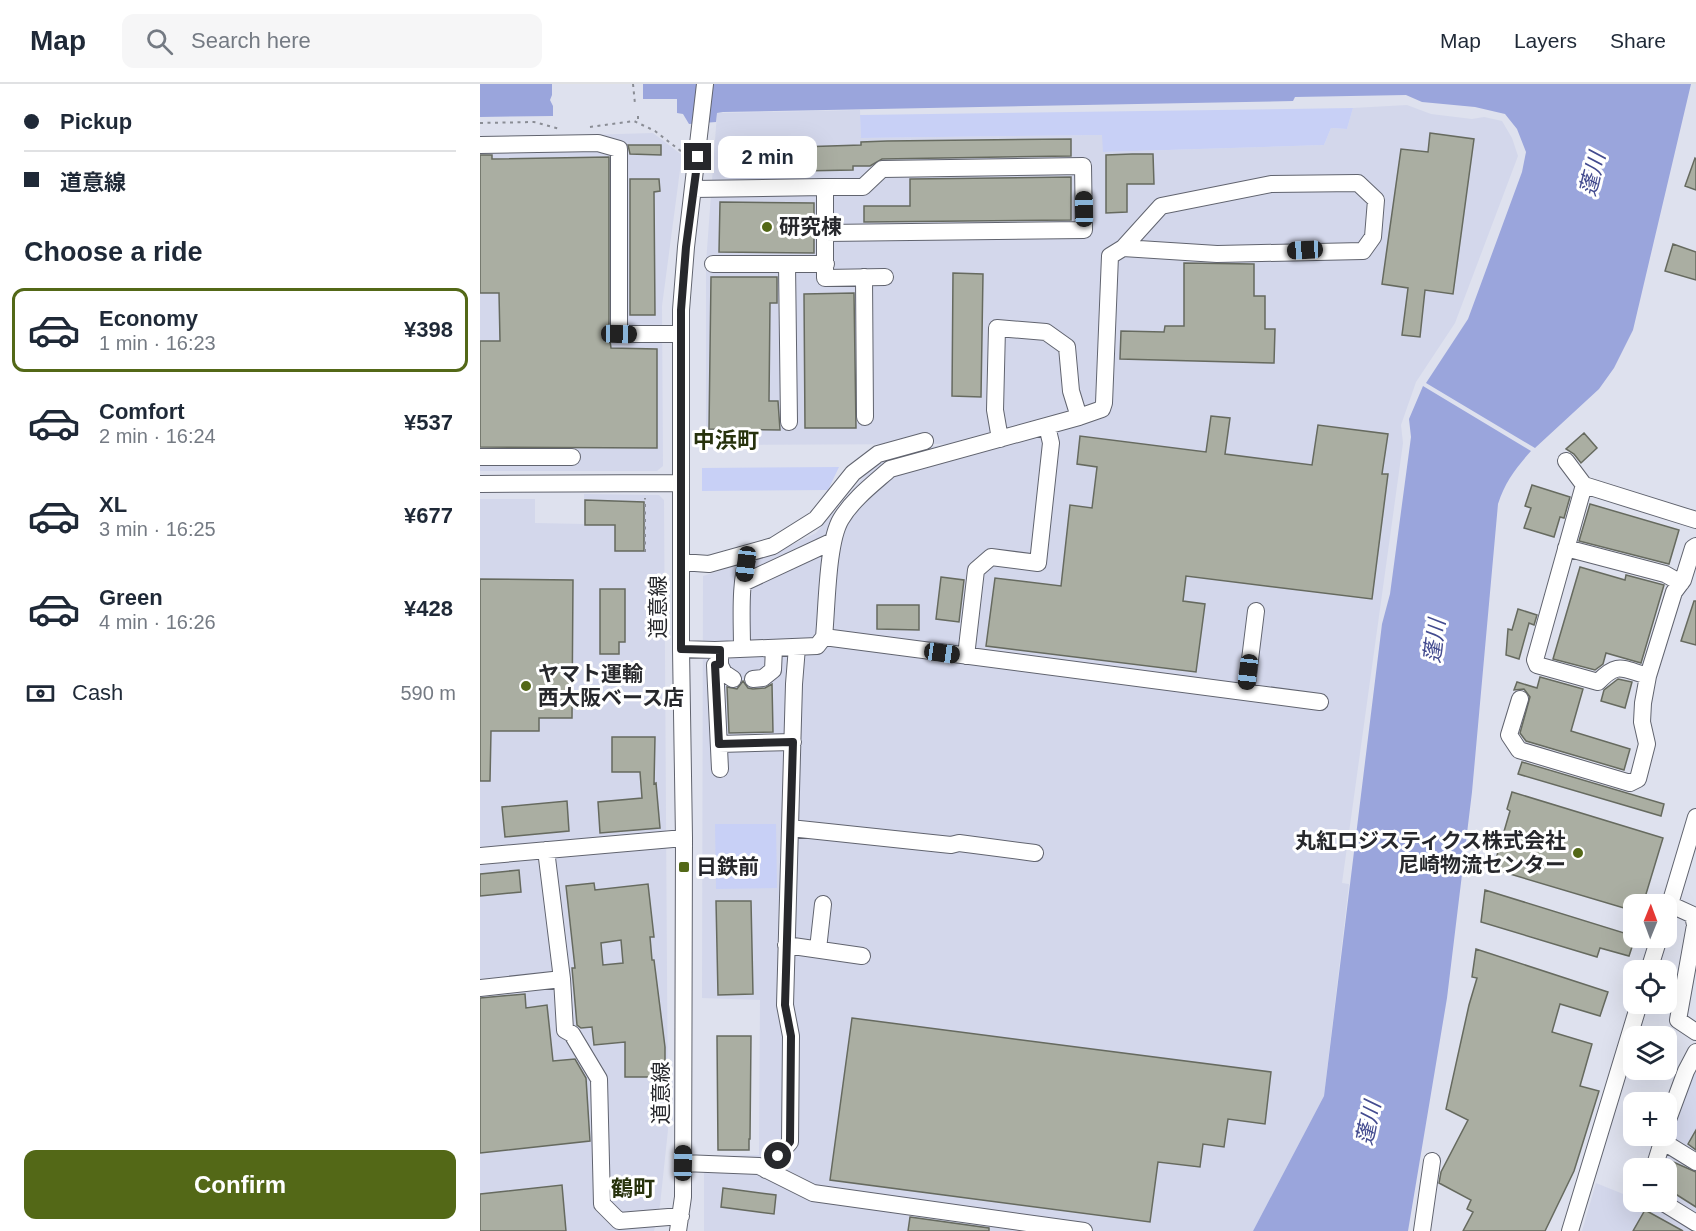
<!DOCTYPE html>
<meta charset="utf-8">
<style>
:root{--surface:#fff;--page:#f6f6f7;--text:#1f2937;--muted:#747a83;--line:#e0e1e3;--accent:#536817}
body{margin:0;font-family:Arial,"Noto Sans JP",sans-serif;background:var(--page);color:var(--text);height:100vh;display:flex;flex-direction:column;font-size:22px;white-space:nowrap}
*{box-sizing:border-box;margin:0}
p{font-size:20px;color:var(--muted)}
.icon{flex:none;width:33px;height:33px;fill:none;stroke:currentColor;stroke-width:2;stroke-linecap:round;stroke-linejoin:round}
.map{position:relative;flex:1;overflow:hidden}
.drawer{display:flex;flex-direction:column;background:var(--surface);width:480px}
.drawer>*{flex:none}
.guide{display:grid;align-content:center;height:132px;padding:0 24px;background:var(--surface)}
.needle{width:39px;rotate:1deg}
.controls{position:absolute;left:1143px;top:810px;display:grid;gap:12px}
.controls a{display:grid;place-items:center;width:54px;height:54px;border-radius:12px;background:var(--surface);box-shadow:0 6px 24px #0002;font-size:30px}
.end{position:absolute;width:27px;height:27px;margin:-14px;border:8px solid #27282c;background:#fff;box-shadow:0 0 0 3px #fff}
.from{border-radius:50%}
.bubble{position:absolute;height:42px;border-radius:12px;background:var(--surface);box-shadow:0 6px 24px #0002;font-size:20px;font-weight:700;line-height:42px;text-align:center}
.car{position:absolute;width:18px;height:36px;margin:-18px -9px;border-radius:8px;box-shadow:0 0 4px 2px #0007;background:linear-gradient(#222 24%,#8ab4d8 0 40%,#222 0 76%,#8ab4d8 0 86%,#222 0)}
.guide b{display:flex;align-items:center;gap:21px;height:57px;font-size:22px}
.guide b+b{border-top:2px solid var(--line)}
.guide i{width:15px;height:15px;background:var(--text)}
ul{padding:0;list-style:none}
li{display:flex;align-items:center;gap:18px;height:84px;margin:0 12px 9px;padding:0 12px;border:3px solid transparent;border-radius:12px}
li div{flex:1}
li b{display:block;font-size:22px}
li em{font-style:normal;font-weight:700}
li.selected{border-color:var(--accent)}
li>.icon{width:54px;height:54px;stroke-width:1.5}
h2{padding:0 24px;font-size:27px;line-height:72px}
.pay{display:flex;align-items:center;gap:15px;height:66px;padding:0 24px;font-size:22px}
.pay p{margin-inline-start:auto}
.cta{display:flex;gap:12px;margin-top:auto;padding:12px 24px}
.cta a{flex:1;height:69px;border-radius:12px;background:var(--accent);color:#fff;font-size:24px;font-weight:700;line-height:69px;text-align:center}
header{display:flex;align-items:center;gap:36px;box-sizing:border-box;height:84px;padding:0 30px;background:var(--surface);border-bottom:2px solid var(--line)}
header strong{font-size:28px}
nav{display:flex;gap:33px;margin-inline-start:auto;font-size:21px}
.search{width:420px;height:54px;background:var(--page);display:flex;align-items:center;gap:15px;box-sizing:border-box;padding:0 21px;border-radius:12px;color:var(--muted);font-size:22px}
main{display:flex;flex:1;min-height:0}
.map>svg:first-child{display:block}
.built{fill:#d3d7eb}
.green{fill:#c8d0f6}
.water{fill:#9aa5dc}
.building{fill:#aaaea2;stroke:#666a5f;stroke-width:1.5;fill-rule:evenodd}
.lines{fill:none;stroke-linecap:round;stroke-linejoin:round}
.minor-casing{stroke:#61646f;stroke-width:18}
.path{stroke:#8a8d95;stroke-width:2;stroke-dasharray:3 4.5;stroke-linecap:butt}
.minor{stroke:#fff;stroke-width:16}
.route{stroke:#27282c;stroke-width:8}
.poi-dot{fill:#536817;stroke:#fff;stroke-width:2}
.labels{text-anchor:middle;stroke-width:6;stroke-linejoin:round;paint-order:stroke}
.poi-label{font-size:21px;font-weight:bold;fill:#27282c;stroke:#fff;text-anchor:start}
.street-label{font-size:21px;fill:#27282c;stroke:#fff}
.water-label{font-size:22px;font-style:italic;fill:#434b8f;stroke:#fff}
.neighbourhood-label{font-size:22px;font-weight:bold;fill:#27320c;stroke:#fff}
</style>
<header>
<strong>Map</strong>
<div class="search"><svg class="icon" aria-label="search" viewBox="0 0 24 24"><circle cx="10" cy="10" r="6"/><path d="M15 15l6 6"/></svg>Search here</div>
<nav><a>Map</a><a>Layers</a><a>Share</a></nav>
</header>
<main>
<section class="drawer">
<div class="guide">
<b><i class="from"></i>Pickup</b>
<b><i></i>道意線</b>
</div>
<h2>Choose a ride</h2>
<ul>
<li class="selected"><svg class="icon" aria-label="car" viewBox="0 0 24 24"><path d="M5 17H2v-5l4-1 3-4h7l3 4 3 1v5h-3M9 17h6M6 11h13"/><circle cx="7" cy="17" r="2"/><circle cx="17" cy="17" r="2"/></svg><div><b>Economy</b><p>1 min · 16:23</p></div><em>¥398</em></li>
<li><svg class="icon" aria-label="car" viewBox="0 0 24 24"><path d="M5 17H2v-5l4-1 3-4h7l3 4 3 1v5h-3M9 17h6M6 11h13"/><circle cx="7" cy="17" r="2"/><circle cx="17" cy="17" r="2"/></svg><div><b>Comfort</b><p>2 min · 16:24</p></div><em>¥537</em></li>
<li><svg class="icon" aria-label="car" viewBox="0 0 24 24"><path d="M5 17H2v-5l4-1 3-4h7l3 4 3 1v5h-3M9 17h6M6 11h13"/><circle cx="7" cy="17" r="2"/><circle cx="17" cy="17" r="2"/></svg><div><b>XL</b><p>3 min · 16:25</p></div><em>¥677</em></li>
<li><svg class="icon" aria-label="car" viewBox="0 0 24 24"><path d="M5 17H2v-5l4-1 3-4h7l3 4 3 1v5h-3M9 17h6M6 11h13"/><circle cx="7" cy="17" r="2"/><circle cx="17" cy="17" r="2"/></svg><div><b>Green</b><p>4 min · 16:26</p></div><em>¥428</em></li>
</ul>
<div class="pay"><svg class="icon" aria-label="cash" viewBox="0 0 24 24"><path d="M3 7h18v10H3z"/><circle cx="12" cy="12" r="2"/></svg>Cash<p>590 m</p></div>
<div class="cta"><a>Confirm</a></div>
</section>
<div class="map">
<svg width="1216" height="1147" viewBox="0 0 1216 1147">
<rect width="100%" height="100%" fill="#dee1ee"/>
<path class="built" d="M927 21 951 30 992 35 1004 33 1022 37 1032 54 1038 72 975 239 936 298 921 341 923 359 862 799 869 800 844 1012 773 1147H224V1072L279 1071 280 916 222 914 223 492 293 470 336 449 385 391 408 372 465 360 226 361V179L237 29 380 26 381 54 623 51 624 68 844 61 851 44 867 45 873 24Z
M173 49 202 71 182 222 183 382 177 387H0V54Z
M104 410 179 411 184 416 188 1046 180 1121 174 1147H0V415H55V439L104 440Z
M1216 960V1147H1102L1116 1099 1153 1114 1154 1118H1186V1084H1167Z"/>
<path class="green" d="M873 24 867 45 851 44 844 61 623 68 622 51 381 54 380 31Z
M359 383 348 406 222 407V384Z
M235 740H296L297 804 236 805Z"/>
<path class="water" d="M0 0H98H72V11L70 16 73 22V32L0 33Z
M163 0H1211L1153 246 1134 284 1119 305 1055 364 946 299 988 235 1042 88 1046 68 1037 45 1025 30 995 23 942 18 926 11 815 13 813 17 243 28 237 29 236 38 209 40 203 30 197 29V15H163Z
M943 302 1051 367C1036 384 1025 398 1018 420L992 708 967 914 928 1147H773L844 1012 902 540 910 510 931 353 929 335Z"/>
<path class="building" d="M950 49 994 55 973 210 945 206 940 253 922 251 928 204 902 200 921 65 948 68Z
M591 55V72L402 75 390 82H373V86L320 87 319 63 381 61V58L407 57Z
M148 61H181V71L150 70Z
M652 70H673L674 100H647V128L626 129V71Z
M0 71H12V75L129 73V250L131 264 177 265V364L0 363V257H20L19 209H0Z
M1215 74 1216 75V106L1205 102Z
M591 93V136L384 138V122H430V95Z
M150 95H179L180 107 174 108 175 231H150Z
M240 118 334 119V169L239 168Z
M1193 160 1216 168V196L1185 187Z
M704 179 774 180V212H785V245H795L794 279 640 275 641 247 684 248 685 242H704Z
M473 189 503 190 501 313 472 312Z
M231 193H297V219H290L289 317H298L300 346 229 345Z
M374 209 376 344H325L324 210Z
M731 332 750 334 745 370 832 381 838 341 908 350 902 390H908L892 515 706 492 703 517 725 520 716 588 506 562 515 494 581 502 590 421 612 424 617 383 597 380 600 352 726 368Z
M1104 349 1117 364 1101 379 1094 370 1086 365Z
M1052 401 1090 413 1084 434 1080 433 1074 453 1044 444 1051 424 1045 422Z
M105 416 164 418V467H135V441H105Z
M1110 420 1199 446 1189 480 1099 457Z
M1100 483 1145 496 1146 491 1184 501 1161 579 1126 569 1123 580 1115 586 1073 575Z
M461 493 484 496 479 538 456 535Z
M0 495 93 496 92 634H59V647H11L10 697H0Z
M120 505H145V558H139V570H120Z
M1214 517H1216V561L1201 557Z
M397 521H439V546L397 545Z
M1038 525 1057 531 1054 541 1049 539 1039 575 1026 571 1028 545 1032 546Z
M1060 593 1103 605 1091 647 1150 665 1144 686 1046 657 1040 649 1050 613 1044 605 1034 606 1037 598 1057 604Z
M1138 595 1152 598 1145 624 1121 617 1124 606Z
M263 597 268 604 273 605 285 604 292 600 293 648 249 649 247 603 257 605Z
M132 653H175L174 700 176 699 180 744 120 749 118 718 162 714 160 688H132Z
M1042 678 1184 720 1181 732 1038 690Z
M1032 708 1183 754 1163 820H1154V827L1013 785 1030 727 1027 725Z
M87 717 89 747 25 753 22 723Z
M39 786 41 808 0 812V790Z
M114 799 115 806 168 800 174 853H170L172 876H174L185 963V997H172V993H145V958L114 961 112 943 101 944 97 941 92 884H95L86 802ZM141 856 143 879 123 881 121 859Z
M1005 806 1154 852 1155 854 1149 872 1120 864 1117 873 1001 838Z
M236 817H271L273 910 238 911Z
M996 865 1128 908 1120 932 1080 920 1072 948 1112 960 1100 1002 1119 1007 1094 1087 1065 1147H983L993 1128 987 1125 991 1116 959 1099 961 1088 988 1036 966 1025 989 921 997 894 992 893Z
M45 910 46 924 67 921 73 977 95 975 106 994 110 1057 0 1069V914Z
M372 934 791 988 785 1040 748 1035 744 1063 723 1060 720 1083 678 1078 670 1138 350 1096Z
M237 952H271L270 1055H269V1066H238Z
M1216 1046V1066L1208 1060Z
M1191 1077 1216 1088V1123L1186 1104V1085Z
M82 1101 86 1147H0V1110Z
M243 1104 296 1111 294 1130 241 1123Z
M1165 1126 1203 1147H1153Z
M430 1133 509 1144V1147H428Z"/>
<g class="lines">
<defs>
<path id="minor" d="M0 61 118 59 139 65V250H201
M345 103H383L402 85 603 82 604 146 345 149
M213 105 345 103V194L405 193
M233 180H346
M307 180 309 338
M384 193 385 333
M520 355 515 326 517 244 566 248 587 263 591 307 599 333
M0 373H92
M1086 377 1104 401 1216 436
M0 400 201 399
M1104 401 1055 576 1057 581 1118 598C1138 577 1142 585 1168 592
M1086 464 1185 490 1201 499
M201 478 229 480 293 462 336 435 373 389 398 370 445 357
M263 499 353 457
M344 553 840 618
M201 565 235 566 337 562 344 553C347 524 347 458 361 435 373 415 393 400 410 385L599 333 622 325 624 319 630 172 643 164 737 170 883 167 893 153 896 116 878 99 791 100 681 122 643 164
M262 565C262 533 259 499 269 469
M240 566V581H235L240 685
M486 572 496 486 511 473 558 479 571 359 567 342
M240 581 244 589 253 595
M273 595 283 594 293 586 294 564
M766 608 776 527
M1040 615 1029 651 1039 666 1150 699 1158 695 1167 660 1162 638 1163 619 1168 592 1194 508 1203 496 1213 464 1216 462
M239 660 313 658
M310 744 471 761 479 759 555 769
M66 766 82 895 85 946 92 950 119 995 122 1120 139 1137 201 1132
M0 772 204 754
M1189 820 1213 831 1215 841 1198 936 1216 948
M1187 830 1216 733
M306 861 382 872
M338 865 343 820
M1169 886 1179 854
M0 904 82 895
M1186 1041 1206 987 1216 968
M1182 1057 1216 1078
M203 1079 279 1082 333 1109 604 1147
M1174 1084 1184 1052
M286 1086 310 1058 311 952 305 921 314 600 317 563
M1182 1118 1216 1139
M198 1147 203 1113 204 754 201 565V226L206 163 225 0
M942 1147 952 1077
M1090 1147 1159 920"/>
</defs>
<use href="#minor" class="minor-casing"/>
<path class="path" d="M153 0 155 20
M158 32V39
M0 39 54 38 80 45
M110 43 154 37 175 47 202 68
M165 468V414"/>
<use href="#minor" class="minor"/>
</g>
<g class="lines">
<path class="route" d="M218 73 206 163 201 226V565L240 566V580L235 581 239 660 313 658 305 921 311 952 310 1058 298 1072"/>
</g>
<g class="poi-dot">
<circle cx="287" cy="143" r="6"/>
<circle cx="46" cy="602" r="6"/>
<circle cx="1098" cy="769" r="6"/>
<rect x="198" y="777" width="12" height="12" rx="3"/>
</g>
<g class="labels">
<g class="poi-label">
<text x="299" y="150">研究棟</text>
<text x="58" y="597">ヤマト運輸<tspan x="58" dy="24">西大阪ベース店</tspan></text>
<text x="1086" y="764" text-anchor="end">丸紅ロジスティクス株式会社<tspan x="1086" dy="24">尼崎物流センター</tspan></text>
<text x="216" y="790">日鉄前</text>
</g>
<g class="street-label">
<text transform="translate(178 523) rotate(-90)" y="7">道意線</text>
<text transform="translate(181 1009) rotate(-90)" y="7">道意線</text>
</g>
<g class="water-label">
<text transform="translate(1112 90) rotate(-76)" y="8">蓬川</text>
<text transform="translate(954 557) rotate(-83)" y="8">蓬川</text>
<text transform="translate(888 1039) rotate(-78)" y="8">蓬川</text>
</g>
<g class="neighbourhood-label">
<text x="246" y="364">中浜町</text>
<text x="153" y="1112">鶴町</text>
</g>
</g>
</svg>
<div class="controls">
<a><svg class="needle" viewBox="-14 -14 28 28"><path d="M0-13l5 13h-10z" fill="#e53935"/><path d="M0 13l5-13h-10z" fill="#747a83"/></svg></a>
<a><svg class="icon" aria-label="locate" viewBox="0 0 24 24"><circle cx="12" cy="12" r="6"/><path d="M12 2v4M12 18v4M2 12h4M18 12h4"/></svg></a>
<a><svg class="icon" aria-label="layers" viewBox="0 0 24 24"><path d="M12 4l9 5-9 5-9-5zM3 14l9 5 9-5"/></svg></a>
<a>+</a>
<a>−</a>
</div>
<i class="end from" style="left:298px;top:1072px"></i>
<i class="end" style="left:218px;top:73px"></i>
<div class="bubble" style="left:238px;top:52px;width:99px">2 min</div>
<i class="car" style="left:604px;top:125px;rotate:359deg"></i>
<i class="car" style="left:825px;top:166px;rotate:267deg"></i>
<i class="car" style="left:139px;top:250px;rotate:91deg"></i>
<i class="car" style="left:266px;top:480px;rotate:187deg"></i>
<i class="car" style="left:462px;top:569px;rotate:98deg"></i>
<i class="car" style="left:768px;top:588px;rotate:187deg"></i>
<i class="car" style="left:203px;top:1079px;rotate:1deg"></i>
</div>
</main>
